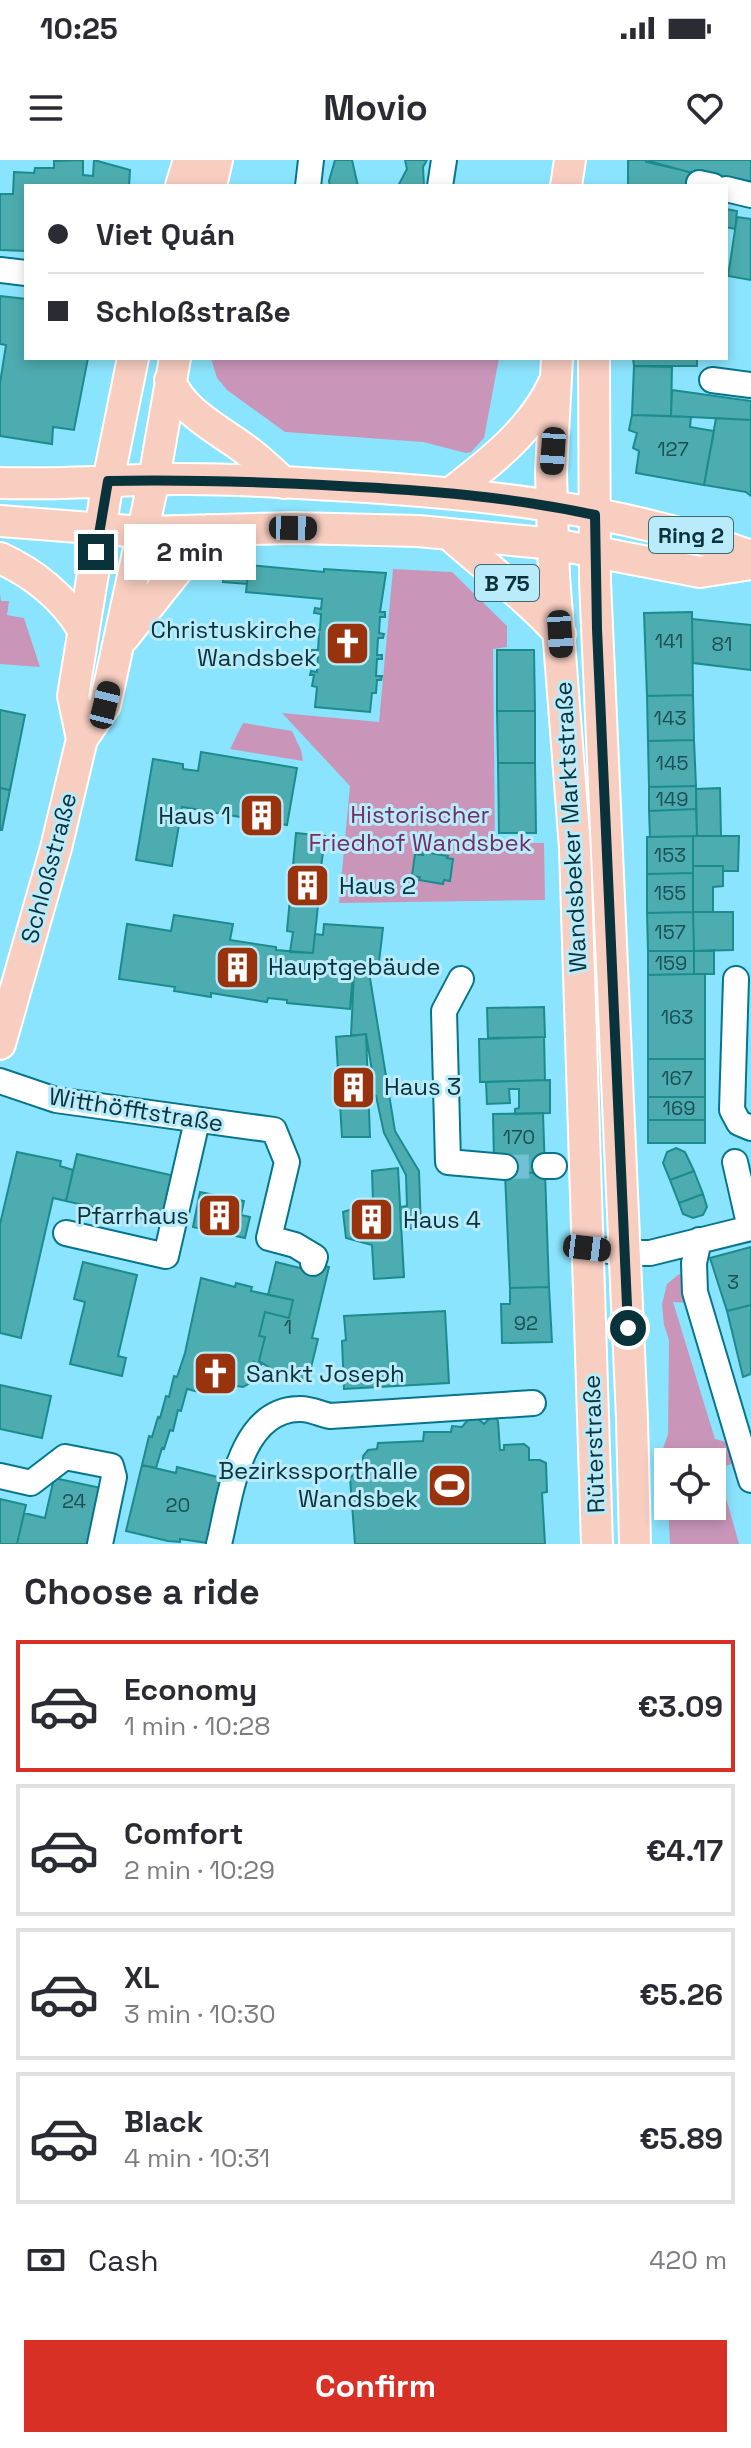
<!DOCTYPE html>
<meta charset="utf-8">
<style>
:root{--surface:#fff;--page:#f2f2f3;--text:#2b2b33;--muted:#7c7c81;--line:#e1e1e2;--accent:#d93025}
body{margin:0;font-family:"Space Grotesk",sans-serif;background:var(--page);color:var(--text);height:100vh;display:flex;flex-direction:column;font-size:30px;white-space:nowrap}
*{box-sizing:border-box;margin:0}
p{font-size:26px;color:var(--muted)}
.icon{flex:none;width:44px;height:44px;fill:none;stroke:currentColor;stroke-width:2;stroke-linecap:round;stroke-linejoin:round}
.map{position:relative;height:1384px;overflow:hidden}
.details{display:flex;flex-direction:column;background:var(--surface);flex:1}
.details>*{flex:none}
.guide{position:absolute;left:24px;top:24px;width:704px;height:176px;border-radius:0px;box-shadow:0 4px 12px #0003;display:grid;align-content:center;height:176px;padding:0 24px;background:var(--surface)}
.fabs{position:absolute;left:654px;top:1288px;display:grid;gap:16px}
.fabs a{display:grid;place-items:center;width:72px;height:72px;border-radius:0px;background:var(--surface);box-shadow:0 4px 12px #0003;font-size:40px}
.end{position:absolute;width:36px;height:36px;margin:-18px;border:10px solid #0a323b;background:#fff;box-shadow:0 0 0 4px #fff}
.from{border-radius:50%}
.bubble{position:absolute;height:56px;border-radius:0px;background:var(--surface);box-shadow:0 4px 12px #0003;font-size:26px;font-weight:700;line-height:56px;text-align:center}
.car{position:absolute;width:24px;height:48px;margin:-24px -12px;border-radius:10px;box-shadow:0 0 6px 2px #0007;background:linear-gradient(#222 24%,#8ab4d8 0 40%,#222 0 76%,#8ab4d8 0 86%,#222 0)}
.guide b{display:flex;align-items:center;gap:28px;height:76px;font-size:30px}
.guide b+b{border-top:2px solid var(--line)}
.guide i{width:20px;height:20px;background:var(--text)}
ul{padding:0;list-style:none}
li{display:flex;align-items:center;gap:24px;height:132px;margin:0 16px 12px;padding:0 8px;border:4px solid var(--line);border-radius:0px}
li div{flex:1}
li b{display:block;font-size:30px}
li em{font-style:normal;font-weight:700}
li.current{border-color:var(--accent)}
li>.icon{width:72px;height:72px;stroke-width:1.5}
h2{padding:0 24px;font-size:36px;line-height:96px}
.pay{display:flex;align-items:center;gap:20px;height:88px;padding:0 24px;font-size:30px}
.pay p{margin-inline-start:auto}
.primary-button{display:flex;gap:16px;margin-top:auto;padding:16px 24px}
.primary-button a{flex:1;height:92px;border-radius:0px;background:var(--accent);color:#fff;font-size:32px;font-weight:700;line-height:92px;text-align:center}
.status{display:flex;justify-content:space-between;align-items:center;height:56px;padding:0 40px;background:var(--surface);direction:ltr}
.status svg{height:22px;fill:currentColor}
header{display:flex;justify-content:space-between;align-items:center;height:104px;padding:0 24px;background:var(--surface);font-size:36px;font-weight:700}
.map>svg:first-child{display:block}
.green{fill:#c996ba}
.building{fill:#4dacaf;stroke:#1c8b8e;stroke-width:2}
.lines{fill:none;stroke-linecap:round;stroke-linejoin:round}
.minor-tunnel{stroke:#71c0d6;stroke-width:24;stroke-dasharray:24 12;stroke-linecap:butt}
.minor-casing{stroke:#06758c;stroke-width:28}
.major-casing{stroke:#fff;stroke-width:34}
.minor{stroke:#fff;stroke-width:24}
.major{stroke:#f8cec1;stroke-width:30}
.route{stroke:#0a323b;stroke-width:10}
.labels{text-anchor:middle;stroke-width:6;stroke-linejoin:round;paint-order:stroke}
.number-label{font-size:20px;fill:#1b5058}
.shield{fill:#b9ebfa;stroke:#3e6a74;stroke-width:2}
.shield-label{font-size:22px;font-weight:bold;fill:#0a323b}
.poi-label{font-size:24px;fill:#0a323b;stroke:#b9ebfa;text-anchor:start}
.park-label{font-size:24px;fill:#732e62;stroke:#b9ebfa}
.street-label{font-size:24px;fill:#0a323b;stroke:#b9ebfa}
</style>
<div class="status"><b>10:25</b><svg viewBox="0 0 49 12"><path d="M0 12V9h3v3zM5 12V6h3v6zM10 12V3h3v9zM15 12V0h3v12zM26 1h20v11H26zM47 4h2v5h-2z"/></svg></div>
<header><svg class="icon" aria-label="menu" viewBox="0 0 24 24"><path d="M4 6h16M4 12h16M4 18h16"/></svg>Movio<svg class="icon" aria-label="heart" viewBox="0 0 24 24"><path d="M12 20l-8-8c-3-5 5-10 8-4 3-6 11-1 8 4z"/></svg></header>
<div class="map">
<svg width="751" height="1384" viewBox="0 0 751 1384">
<rect width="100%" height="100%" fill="#8be4fd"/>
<path class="green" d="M211 198H499L484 278 471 292 466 293 423 282 285 272 227 230 217 218Z
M393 409 452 412 507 466V487L493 489 495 683H544L545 740 339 743 350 626 282 553 379 562Z
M0 434 1 441H9L7 455 24 458 40 507 0 504Z
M243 563 292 571 301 590 303 601 230 589Z
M679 1114H685L692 1143 673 1142 715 1279 730 1283 736 1302 718 1309 739 1384H670L668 1346H712V1302H668V1338V1331H664L662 1292 668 1274 669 1180 664 1165 662 1144 667 1124Z"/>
<path class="building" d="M83 0V15L93 16 94 0 130 10 129 26H26V91L0 90V34H13L14 12 34 13 35 8H54V1Z
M335 0H352L358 26H330L329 21Z
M405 0H427L423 7 424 26H398L407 9Z
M628 0H645L692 13 689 26H628Z
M645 0H751V26L646 2Z
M726 49 737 51 735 69 726 67Z
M737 57 751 59V120L728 116Z
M0 136 26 139V198H88L74 270 53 267 52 284 0 276V223L6 185 0 184Z
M633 198H697V206H634Z
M634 206 672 207 671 256 632 255Z
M672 230 751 241V260L671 256Z
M632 255 691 257 690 267 714 271 704 325 636 313 639 291 633 288 637 273 629 270Z
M716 258 751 260V336L746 332 704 325Z
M225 398 249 400 247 424 223 422Z
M249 405 324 412V409L386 413 380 452H385V457H380L379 473 384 474 383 478H378L377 495H382V499H377L376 516H382L381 520H377L376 533H372L370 552 315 547 317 527 312 526 314 515H310L311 511 317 512 318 495 312 494V490H318L319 474H313V470H320L321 454 314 453 315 448 321 449 322 439 246 432Z
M692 452 693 535 647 536 644 453Z
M692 459 751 465V510L693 503Z
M497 490H534L535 551H497Z
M693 535 694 580 648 581 647 536Z
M0 550 25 555 10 630 0 628Z
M497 551H535V603H498Z
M694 580 696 626 649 627 648 581Z
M201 592 297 608 287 665 182 647 172 706 136 700 153 599 183 604V609L198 611Z
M498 603H535L536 673H499Z
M696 626V649L649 651V627Z
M0 628 10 630 2 670H0Z
M720 628 721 676H697L696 629Z
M696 649 697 676 650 677 649 651Z
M296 673 325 676 320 716 325 717 324 736H319L313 793 290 792 293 772 287 771Z
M693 676V713L647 714V677Z
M693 676H739L738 711H723V706H693Z
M423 692 448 696 447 698 453 699 450 721 444 720 443 724 419 720 420 717 412 716 415 694 423 695Z
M693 706H723V726L713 727V752H693Z
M693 713V752L647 753V714Z
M693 752 694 791H648L647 753Z
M693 752H733V790L694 791Z
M174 755 233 764 230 780 276 787V790L313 793 315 774 323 775 324 764 383 768 379 802 354 801 350 849 287 843V840L268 838 267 842 211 833V837L174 831 175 827 119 819 127 764 171 771Z
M714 790V814H694V791Z
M648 791H694V814L648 815Z
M354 811 369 812 395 971 419 1011 421 1068 401 1069 400 1047 407 1046 406 1015 384 973 376 936H368L367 917H373L366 874 351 876Z
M694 814H705V899H648V815Z
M544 847 545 877 488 878 487 848Z
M366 874 370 977H342L336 877Z
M544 877 545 920 480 922 479 879Z
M648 899H705V937H648Z
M550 920V953L515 954V949L519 948V929H509L510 943 487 944 486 922Z
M648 937H705V960H648Z
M543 953 545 1012 505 1014 494 1001 493 954Z
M648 960H705V983H648Z
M676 988 685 992 694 1011 670 1020 663 1003 667 992Z
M17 992 61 1001 60 1006 73 1010 66 1041 53 1038 21 1178 0 1173V1064Z
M77 994 175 1016 164 1064 66 1041Z
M398 1008 404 1117 374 1119 372 1085 346 1078 343 1052 373 1043 372 1011Z
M694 1011 703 1034 679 1043 670 1020Z
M545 1012 549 1127 510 1128 505 1014Z
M200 1032 244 1041 241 1055 250 1057 245 1078 193 1067Z
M703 1034 707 1047 703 1055 693 1058 683 1054 679 1043Z
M751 1087V1145L727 1151 710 1098Z
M302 1101 329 1107 312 1178 318 1179 308 1220 269 1211 270 1208 259 1201 265 1177 259 1176 265 1152 289 1158 293 1140 268 1135 276 1102 300 1108Z
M83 1102 137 1115 118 1196 126 1198 122 1216 70 1204 85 1142 74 1139Z
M201 1118 235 1127 236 1123 252 1127 251 1131 293 1140 289 1158 265 1152 259 1176 265 1177 259 1201 262 1204 260 1206 254 1202 252 1212 254 1216 250 1223 243 1227 237 1226 233 1220 227 1226 218 1223 214 1227 211 1223 214 1221 211 1216 206 1220 203 1233 187 1229 181 1251 178 1250 173 1271 170 1270 164 1289 162 1288 156 1308 142 1305 149 1276 152 1277 158 1257 160 1258 166 1236 169 1237 174 1216 177 1217 185 1193Z
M549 1127 552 1182 502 1183 501 1144H510V1128Z
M751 1145V1214L743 1217 727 1151Z
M445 1151 449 1223 344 1229 342 1181 346 1180 344 1156Z
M0 1225 51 1236 42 1278 0 1269Z
M473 1254 484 1264 490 1258 495 1257 498 1261 500 1290H504V1285L524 1284 529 1288V1300H540L546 1303 547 1332 542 1333 545 1384H355L350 1318 359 1309H363V1296L368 1290 377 1289 378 1283 423 1281 424 1272H451L452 1266 462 1267Z
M142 1305 176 1313 177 1307 230 1320 214 1384 180 1379V1382L168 1381 126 1371Z
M54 1318 101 1328 89 1384H17L24 1353 45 1358Z
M0 1339 26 1345 17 1384H0Z"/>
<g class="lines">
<path class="minor-tunnel" d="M505 1007 545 1006"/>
<defs>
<path id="minor" d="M699 23 713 26
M308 26 311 0
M440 26 444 0
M726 29 751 35
M0 110 26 113
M712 220 751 225
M461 819 444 851 448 1002 505 1007
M736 819 732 950 739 963 751 968
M0 921 56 940 274 970 287 1002 269 1078 295 1085 315 1097 313 1103
M735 1002 750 1068
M545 1006H554
M66 1073 166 1096 197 961
M699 1080 694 1103 695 1132 751 1320
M587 1088 624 1093H650L751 1068
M0 1316 31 1323 65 1297 111 1306 114 1317 100 1384
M219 1384C230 1340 238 1250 299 1249 309 1248 320 1254 330 1256L533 1243"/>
<path id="major" d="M181 26 189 0
M211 26 217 0
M566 26 570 0
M557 198 551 312 554 416 575 688 597 1384
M594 198 595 421 632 1259 635 1384
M170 220C181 253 224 272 250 293 262 302 273 313 284 323
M0 323C59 325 117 320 176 319 228 318 281 322 334 325 475 333 617 347 751 396
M452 332C492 301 532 270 554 223
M0 361 143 372 293 368 418 371 554 384 700 412 751 404
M450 375C487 408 527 437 560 474
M0 398C33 413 65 438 83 470
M124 477 209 370
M82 579 73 536 108 321 133 198
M0 884 56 688 82 579 105 545 154 319 175 198"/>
</defs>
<use href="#minor" class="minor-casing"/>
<use href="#major" class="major-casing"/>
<use href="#minor" class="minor"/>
<use href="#major" class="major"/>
</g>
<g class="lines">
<path class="route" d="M96 392 108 321C186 319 263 322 340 326 426 330 511 337 595 355L597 469 628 1168"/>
</g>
<defs>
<symbol id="church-square" viewBox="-11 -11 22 22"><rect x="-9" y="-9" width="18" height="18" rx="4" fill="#99330d" stroke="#b9ebfa"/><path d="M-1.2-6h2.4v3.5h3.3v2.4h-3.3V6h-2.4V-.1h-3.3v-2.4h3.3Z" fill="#fff"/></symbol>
<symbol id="building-square" viewBox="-11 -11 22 22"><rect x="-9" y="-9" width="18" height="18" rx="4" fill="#99330d" stroke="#b9ebfa"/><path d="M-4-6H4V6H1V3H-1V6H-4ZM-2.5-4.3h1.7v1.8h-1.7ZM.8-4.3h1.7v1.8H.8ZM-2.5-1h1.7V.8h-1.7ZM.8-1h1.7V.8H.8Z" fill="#fff"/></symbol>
<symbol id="stadium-square" viewBox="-11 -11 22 22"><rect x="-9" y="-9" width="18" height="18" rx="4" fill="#99330d" stroke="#b9ebfa"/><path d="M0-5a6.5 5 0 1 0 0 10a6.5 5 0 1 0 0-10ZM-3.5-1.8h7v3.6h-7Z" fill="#fff"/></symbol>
</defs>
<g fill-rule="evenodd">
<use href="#church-square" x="322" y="458" width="51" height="51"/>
<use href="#building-square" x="236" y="630" width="51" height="51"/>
<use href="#building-square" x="282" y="700" width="51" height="51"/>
<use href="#building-square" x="212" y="782" width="51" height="51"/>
<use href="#building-square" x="328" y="902" width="51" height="51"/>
<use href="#building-square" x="194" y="1030" width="51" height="51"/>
<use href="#building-square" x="346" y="1034" width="51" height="51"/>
<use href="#church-square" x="190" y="1188" width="51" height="51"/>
<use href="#stadium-square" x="424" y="1300" width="51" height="51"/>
</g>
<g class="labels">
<g class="number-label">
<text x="673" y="296">127</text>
<text x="669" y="488">141</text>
<text x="722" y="491">81</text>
<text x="670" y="565">143</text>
<text x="672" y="610">145</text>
<text x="672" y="646">149</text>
<text x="670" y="702">153</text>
<text x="670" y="740">155</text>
<text x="670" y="779">157</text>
<text x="671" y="810">159</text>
<text x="677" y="864">163</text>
<text x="677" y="925">167</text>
<text x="679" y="955">169</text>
<text x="519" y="984">170</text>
<text x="733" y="1129">3</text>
<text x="526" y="1170">92</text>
<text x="288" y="1174">1</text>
<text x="74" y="1348">24</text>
<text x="178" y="1352">20</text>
</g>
<g class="shield">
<rect x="649" y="357" width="84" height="36" rx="6"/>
<rect x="475" y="405" width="64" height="36" rx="6"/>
</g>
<g class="shield-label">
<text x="691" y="383">Ring 2</text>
<text x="507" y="431">B 75</text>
</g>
<g class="poi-label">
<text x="317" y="478" text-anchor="end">Christuskirche<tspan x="317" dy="28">Wandsbek</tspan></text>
<text x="231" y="664" text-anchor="end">Haus 1</text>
<text x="339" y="734">Haus 2</text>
<text x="268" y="815">Hauptgebäude</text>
<text x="384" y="935">Haus 3</text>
<text x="189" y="1064" text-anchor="end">Pfarrhaus</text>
<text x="403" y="1068">Haus 4</text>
<text x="246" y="1222">Sankt Joseph</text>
<text x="418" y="1319" text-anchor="end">Bezirkssporthalle<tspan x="418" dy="28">Wandsbek</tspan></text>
</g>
<g class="park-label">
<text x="420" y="663">Historischer<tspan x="420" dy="28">Friedhof Wandsbek</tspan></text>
</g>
<g class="street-label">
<text transform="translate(571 667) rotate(-93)" y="8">Wandsbeker Marktstraße</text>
<text transform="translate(49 708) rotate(-75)" y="8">Schloßstraße</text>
<text transform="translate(136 950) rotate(9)" y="8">Witthöfftstraße</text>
<text transform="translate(594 1284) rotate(-92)" y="8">Rüterstraße</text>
</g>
</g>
</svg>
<div class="fabs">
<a><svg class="icon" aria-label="locate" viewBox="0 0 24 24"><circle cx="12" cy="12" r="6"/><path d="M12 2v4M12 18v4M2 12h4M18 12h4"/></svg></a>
</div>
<i class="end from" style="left:628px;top:1168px"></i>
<i class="end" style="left:96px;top:392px"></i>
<div class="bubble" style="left:124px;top:364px;width:132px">2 min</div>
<i class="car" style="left:553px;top:291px;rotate:184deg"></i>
<i class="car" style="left:293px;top:368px;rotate:91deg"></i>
<i class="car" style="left:560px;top:474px;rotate:176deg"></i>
<i class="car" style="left:105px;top:545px;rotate:14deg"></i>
<i class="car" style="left:587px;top:1088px;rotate:97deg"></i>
<div class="guide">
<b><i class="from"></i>Viet Quán</b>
<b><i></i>Schloßstraße</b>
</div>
</div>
<section class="details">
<h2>Choose a ride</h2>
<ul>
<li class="current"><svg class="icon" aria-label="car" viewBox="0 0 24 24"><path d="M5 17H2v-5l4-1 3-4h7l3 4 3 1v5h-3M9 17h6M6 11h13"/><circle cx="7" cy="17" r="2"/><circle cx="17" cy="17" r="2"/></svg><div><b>Economy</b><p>1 min · 10:28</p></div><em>€3.09</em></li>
<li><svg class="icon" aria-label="car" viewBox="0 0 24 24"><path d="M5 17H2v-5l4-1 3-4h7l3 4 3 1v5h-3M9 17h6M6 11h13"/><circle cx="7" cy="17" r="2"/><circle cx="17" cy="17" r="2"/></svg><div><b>Comfort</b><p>2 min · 10:29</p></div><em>€4.17</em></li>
<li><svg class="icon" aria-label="car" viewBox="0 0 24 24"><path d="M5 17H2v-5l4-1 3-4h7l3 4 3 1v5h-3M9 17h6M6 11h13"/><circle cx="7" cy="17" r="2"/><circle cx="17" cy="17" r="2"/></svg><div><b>XL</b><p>3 min · 10:30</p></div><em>€5.26</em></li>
<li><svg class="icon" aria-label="car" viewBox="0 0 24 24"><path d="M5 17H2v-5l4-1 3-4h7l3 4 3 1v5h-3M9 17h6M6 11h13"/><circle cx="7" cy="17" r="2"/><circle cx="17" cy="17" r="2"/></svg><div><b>Black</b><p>4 min · 10:31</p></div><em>€5.89</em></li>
</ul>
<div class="pay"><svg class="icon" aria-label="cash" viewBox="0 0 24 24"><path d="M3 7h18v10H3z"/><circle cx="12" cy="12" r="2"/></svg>Cash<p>420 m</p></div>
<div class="primary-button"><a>Confirm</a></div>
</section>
